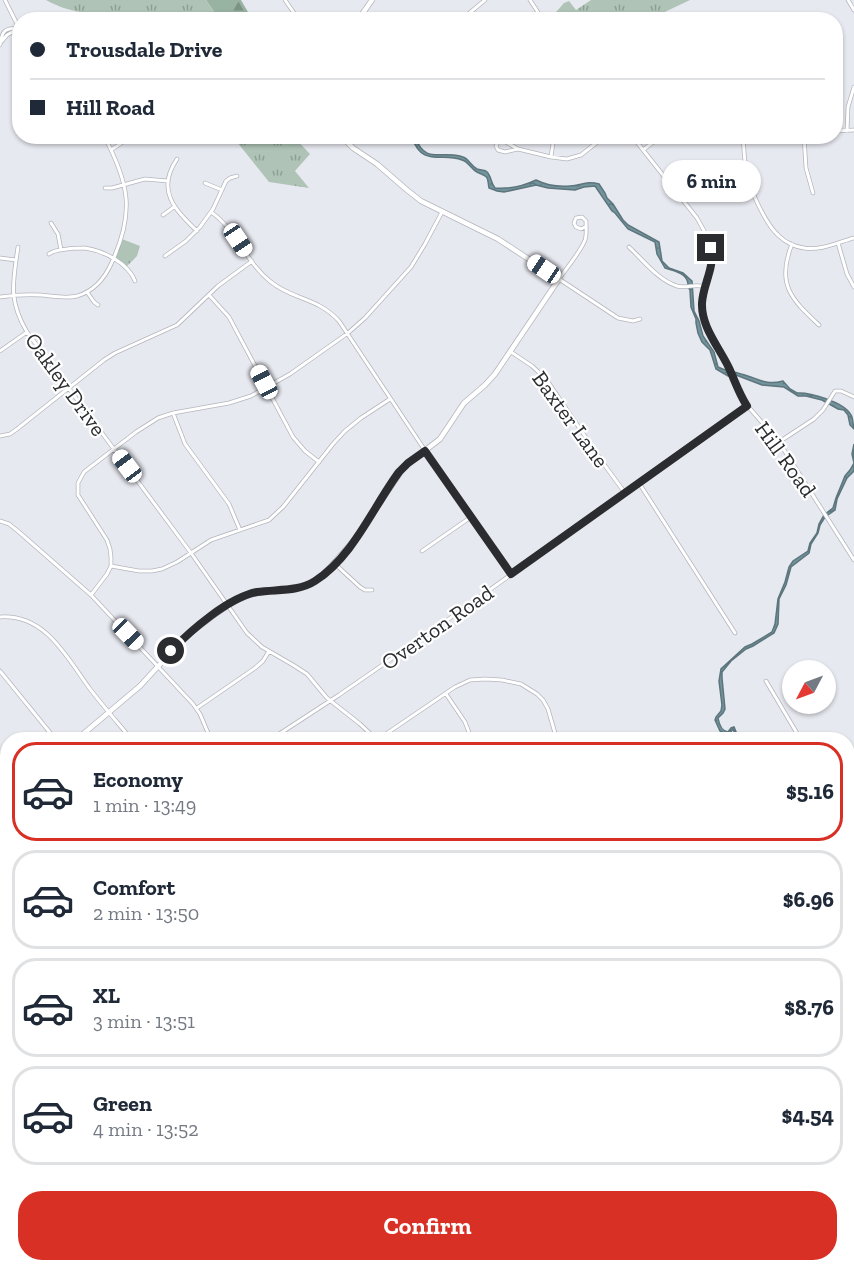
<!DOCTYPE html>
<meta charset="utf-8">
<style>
:root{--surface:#fff;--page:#f2f2f3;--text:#1f2937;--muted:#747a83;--line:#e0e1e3;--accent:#d93025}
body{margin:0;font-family:"Zilla Slab",serif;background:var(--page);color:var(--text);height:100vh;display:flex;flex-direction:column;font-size:22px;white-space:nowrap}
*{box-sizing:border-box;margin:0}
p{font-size:20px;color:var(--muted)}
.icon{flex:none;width:33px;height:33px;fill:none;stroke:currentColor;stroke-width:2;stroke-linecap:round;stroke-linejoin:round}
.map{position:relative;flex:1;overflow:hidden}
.side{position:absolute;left:0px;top:732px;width:855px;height:540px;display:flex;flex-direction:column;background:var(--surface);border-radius:24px 24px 0 0;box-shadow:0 2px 4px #0004}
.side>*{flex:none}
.guide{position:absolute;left:12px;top:12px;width:831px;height:132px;border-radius:24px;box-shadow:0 2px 4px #0004;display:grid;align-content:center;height:132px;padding:0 18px;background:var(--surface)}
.needle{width:39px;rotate:229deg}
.tools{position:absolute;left:782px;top:660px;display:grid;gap:12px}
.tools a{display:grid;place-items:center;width:54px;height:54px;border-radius:50%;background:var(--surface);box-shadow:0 2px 4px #0004;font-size:30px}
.end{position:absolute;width:27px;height:27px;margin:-14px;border:8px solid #2b2c2f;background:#fff;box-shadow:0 0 0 3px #fff}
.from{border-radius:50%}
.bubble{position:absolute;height:42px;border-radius:21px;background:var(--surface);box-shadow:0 2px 4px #0004;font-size:20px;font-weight:700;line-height:42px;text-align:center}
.car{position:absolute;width:18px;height:36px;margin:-18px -9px;border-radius:8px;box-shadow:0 0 4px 2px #0007;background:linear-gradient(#fff 24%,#345 0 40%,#fff 0 76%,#345 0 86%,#fff 0)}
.guide b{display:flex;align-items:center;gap:21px;height:57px;font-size:22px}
.guide b+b{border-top:2px solid var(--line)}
.guide i{width:15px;height:15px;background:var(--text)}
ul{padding:10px 0 0;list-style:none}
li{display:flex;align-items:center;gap:18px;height:99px;margin:0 12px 9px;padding:0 6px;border:3px solid var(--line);border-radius:24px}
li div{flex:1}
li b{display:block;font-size:22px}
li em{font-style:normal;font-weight:700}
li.current{border-color:var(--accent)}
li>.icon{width:54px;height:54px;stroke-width:1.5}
.primary-button{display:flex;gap:12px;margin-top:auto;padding:12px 18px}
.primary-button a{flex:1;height:69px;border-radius:24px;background:var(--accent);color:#fff;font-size:24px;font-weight:700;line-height:69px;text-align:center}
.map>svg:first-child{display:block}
.forest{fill:url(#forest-firs)}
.park{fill:url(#park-tufts)}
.water{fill:url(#water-ripples);stroke:#5d757c;stroke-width:1.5}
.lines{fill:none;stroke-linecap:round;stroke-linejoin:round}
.street-casing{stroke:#b4b6bd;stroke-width:4.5}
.secondary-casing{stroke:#b4b6bd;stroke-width:6}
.primary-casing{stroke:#c8c8c9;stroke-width:7}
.highway-casing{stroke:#c8c8c9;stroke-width:8}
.street{stroke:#fff;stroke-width:3}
.secondary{stroke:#fff;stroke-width:4.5}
.primary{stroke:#fdb2b3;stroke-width:5}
.highway{stroke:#fb7e81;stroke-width:7}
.rail-casing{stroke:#58595d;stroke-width:4}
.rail{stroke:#fff;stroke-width:1.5;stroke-dasharray:4.5;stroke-linecap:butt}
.route{stroke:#2b2c2f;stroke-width:8}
.labels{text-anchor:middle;stroke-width:4.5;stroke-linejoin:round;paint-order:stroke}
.street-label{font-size:22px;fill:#2b2c2f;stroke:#fff}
</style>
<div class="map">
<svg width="854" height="1272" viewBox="0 0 854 1272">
<defs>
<pattern id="forest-firs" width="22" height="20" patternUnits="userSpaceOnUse" patternTransform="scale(1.5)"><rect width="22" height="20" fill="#98b3a1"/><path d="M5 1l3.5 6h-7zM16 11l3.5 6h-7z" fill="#7c9284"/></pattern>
<pattern id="park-tufts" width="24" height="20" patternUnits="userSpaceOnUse" patternTransform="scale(1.5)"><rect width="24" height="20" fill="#afc4b6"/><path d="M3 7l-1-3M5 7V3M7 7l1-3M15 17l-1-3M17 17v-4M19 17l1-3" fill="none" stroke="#8f9f94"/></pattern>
<pattern id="water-ripples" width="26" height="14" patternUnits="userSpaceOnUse" patternTransform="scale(1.5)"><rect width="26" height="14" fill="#72949d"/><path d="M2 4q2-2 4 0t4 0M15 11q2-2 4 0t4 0" fill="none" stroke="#5e7980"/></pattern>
</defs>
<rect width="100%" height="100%" fill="#e7e9f0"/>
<path class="forest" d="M206 0H241L252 19H219Z"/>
<path class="park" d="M46 0H206L219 19H126C116 12 101 15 88 13 74 12 58 7 46 0Z
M591 0H690L650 19H547L557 11 564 3 569 1 576 10Z
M233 137H294L310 154 295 171 309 188 269 182Z
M122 239 140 246 137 256 126 267 113 259Z
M7 1259 8 1264 41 1265 28 1272H0V1261Z"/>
<path class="water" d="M412 137H415C426 166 442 149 463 157 469 159 471 166 477 169 482 171 487 169 489 175 492 180 491 183 495 188 509 189 524 186 536 180 546 185 559 187 570 186 581 186 586 180 599 184L605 193 607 198 613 204 623 220 628 225 659 242 662 261 669 268 683 273 692 281 694 311 699 321 703 336 714 352 718 367C725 371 734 371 741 374 758 378 765 386 783 381L790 389 797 393C809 392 844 402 851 415 853 418 853 425 854 429L850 425 848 415 844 410 838 409 822 400 806 396H798L784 387 762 385 736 375 728 376 716 369 710 350 702 342 698 333 696 323V319L691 307 690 290 688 287C689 273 676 272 665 268L657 254 655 242 628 229 615 213 612 211 595 186 584 187 575 190 548 188 536 185 504 192 497 191 489 188C487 175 489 178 477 172 471 169 469 162 462 160 442 152 422 168 412 137Z
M854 444V471L847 478 837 499 835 510 825 517 820 525 818 533 811 544 809 553 791 567 786 585 779 599 778 624 774 633 753 646 746 649 731 661 722 672V678L725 709 723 713 718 718C719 724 721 731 728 732L731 728 734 727 739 739H737L733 729 730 733H724L720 731 715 720 716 717 721 711 722 705 719 681 721 669 745 647 752 644 772 632 775 624 778 599 785 582 789 567 793 561 808 551 810 543 817 533 819 524 824 515 833 508 836 498 845 476 850 470 854 463 852 454Z"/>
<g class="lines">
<defs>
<path id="street" d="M5 0 19 28
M285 0 294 13 302 20
M530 0 543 20
M848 0 854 10
M461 20 485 0
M2 41 7 35 18 29
M0 45C2 31 4 28 19 28
M836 131 854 130
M847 131 848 107 854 87
M632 136 697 218 707 236 710 245 712 260 711 271 703 299 702 310 705 322 724 358 746 404 779 442 854 560
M743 136C744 149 744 161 747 174 750 190 766 225 779 236 785 242 795 247 804 248 820 251 839 242 854 238
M804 136 806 168 813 193
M518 149 505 152 498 150 496 146 498 142 504 141 518 149 551 157 567 159 581 155 605 136
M111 150 132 136
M643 150 656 140 669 136
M551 157 554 136
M177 159C156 190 174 209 197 231
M205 183 222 190
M105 188H112L145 179 168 181
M211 212C237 230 246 263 271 282 293 300 317 297 339 321L434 464 511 574
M163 215 174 207
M51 223 58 234 61 250
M585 227 581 229 576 227 574 223 576 218 582 217 586 221C586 227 587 234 585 240 581 251 566 269 559 279L618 318 633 321 640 319
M838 243 847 274 854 287
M792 244C776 284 791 299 819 325
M18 247C13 282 8 300 27 332L191 553 247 633 262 647 293 665 307 674 327 698 360 724 377 740
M629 247C643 260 658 280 677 286 687 289 694 283 705 287
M49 254C54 250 60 250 67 249 73 248 79 248 85 248 104 251 128 263 135 281
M165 256 186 241 200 227 213 209 226 181 230 178 237 176
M0 258 16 260
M87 292 94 302 98 305
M209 295 229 317 293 437 305 451 319 462
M0 297C14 295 27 294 41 295 53 296 65 299 77 296 95 291 105 278 112 262 135 212 129 183 104 136
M0 351 27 332
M511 352 532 366 546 379 606 467 625 493
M173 413 185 444 229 504 240 530
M0 436 10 434 17 429 104 360 115 353 177 325 218 286 252 261
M779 442 814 419 823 410 835 391H841L854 397
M639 483 735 633
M0 521 9 524 19 532 91 595 193 704 200 714 211 740
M422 551 471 517
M335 564 360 587 365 590H372
M111 566 139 571H152L162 569 177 562 211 540 269 520 283 507 333 444 345 431 361 418 390 399
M91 595 107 574 111 566V557L110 549 107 540 78 495V483L84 472 136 432 158 418 173 413 229 403 251 396 290 374 348 333 365 318 411 267 425 244 442 212
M0 617C46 614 67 658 90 689 103 706 118 723 132 740
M0 671 56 740
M766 681 801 740
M446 694 465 722 472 740
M197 708 255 668 263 661 269 651
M270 740 339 695 446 621 747 406
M377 740 455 687 470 680 485 679 502 680 521 684 537 694 543 700 548 709 557 740
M0 767 8 777
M848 807 854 819
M0 888 8 902
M848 896 854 893
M0 914 8 909
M848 1049 854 1058
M0 1050 8 1045
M848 1135 854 1131
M0 1179 8 1177
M848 1240 854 1241
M0 1259 8 1257
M513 1264 519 1272
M621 1264 622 1266 627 1268V1272
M259 1272 272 1264
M618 1272 619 1268 622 1266
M741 1272 751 1264"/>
<path id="secondary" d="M358 20 372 0
M76 740 140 686 185 637 214 615 236 600 247 595 259 592 300 587 313 582 324 574 357 537 402 470 414 459 440 439 464 403 485 385 495 374 559 279 498 239 421 201 407 190 377 164 353 148 341 136
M0 803 8 797
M363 1264 368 1272"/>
<path id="primary" d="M848 972 854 970
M420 1272 429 1264"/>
<path id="highway" d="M848 940 854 936
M848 954 854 951
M150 1272 163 1264
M171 1272 184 1264"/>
</defs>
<use href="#street" class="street-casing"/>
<use href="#secondary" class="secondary-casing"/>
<use href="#primary" class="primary-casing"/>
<use href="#highway" class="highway-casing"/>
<use href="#street" class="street"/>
<use href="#secondary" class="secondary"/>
<use href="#primary" class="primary"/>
<use href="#highway" class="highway"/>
<defs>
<path id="rail" d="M848 915 854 911
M33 1272 46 1264
M79 1272 92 1264
M97 1272 109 1264"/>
</defs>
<use href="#rail" class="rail-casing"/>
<use href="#rail" class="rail"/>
</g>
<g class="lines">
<path class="route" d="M171 651C191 630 228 598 257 592 277 589 298 592 315 581 353 557 373 507 399 472L408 463 425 451 511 574 747 406C739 394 735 381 729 368 719 347 701 327 702 303 703 284 715 268 711 248"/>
</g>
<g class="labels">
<g class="street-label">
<text transform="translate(66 384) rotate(54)" y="8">Oakley Drive</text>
<text transform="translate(571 419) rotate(54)" y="8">Baxter Lane</text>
<text transform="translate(786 459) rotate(54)" y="8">Hill Road</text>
<text transform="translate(437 627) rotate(-35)" y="8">Overton Road</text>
</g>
</g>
</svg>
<div class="tools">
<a><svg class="needle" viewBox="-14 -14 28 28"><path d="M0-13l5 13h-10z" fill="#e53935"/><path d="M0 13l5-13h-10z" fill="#747a83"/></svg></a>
</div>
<i class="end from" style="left:171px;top:651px"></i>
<i class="end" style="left:711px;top:248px"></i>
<div class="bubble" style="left:662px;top:160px;width:99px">6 min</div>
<i class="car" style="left:238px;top:240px;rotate:146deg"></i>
<i class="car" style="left:544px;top:269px;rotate:304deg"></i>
<i class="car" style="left:264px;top:382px;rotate:332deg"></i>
<i class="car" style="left:127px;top:466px;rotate:323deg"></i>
<i class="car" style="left:128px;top:634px;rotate:136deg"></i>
<div class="guide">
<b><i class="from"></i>Trousdale Drive</b>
<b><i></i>Hill Road</b>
</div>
<section class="side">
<ul>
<li class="current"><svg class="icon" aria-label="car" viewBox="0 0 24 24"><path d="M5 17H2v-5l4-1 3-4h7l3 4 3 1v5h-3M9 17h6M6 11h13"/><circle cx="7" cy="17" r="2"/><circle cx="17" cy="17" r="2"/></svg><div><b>Economy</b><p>1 min · 13:49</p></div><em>$5.16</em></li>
<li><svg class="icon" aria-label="car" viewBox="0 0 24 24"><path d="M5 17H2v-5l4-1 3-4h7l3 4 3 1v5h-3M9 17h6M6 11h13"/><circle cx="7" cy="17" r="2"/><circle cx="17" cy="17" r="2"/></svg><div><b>Comfort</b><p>2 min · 13:50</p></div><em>$6.96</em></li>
<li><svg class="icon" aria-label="car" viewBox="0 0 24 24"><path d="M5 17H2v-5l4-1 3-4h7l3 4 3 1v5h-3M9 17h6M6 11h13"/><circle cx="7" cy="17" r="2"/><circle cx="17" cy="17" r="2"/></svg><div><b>XL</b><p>3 min · 13:51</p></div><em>$8.76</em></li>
<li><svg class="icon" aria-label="car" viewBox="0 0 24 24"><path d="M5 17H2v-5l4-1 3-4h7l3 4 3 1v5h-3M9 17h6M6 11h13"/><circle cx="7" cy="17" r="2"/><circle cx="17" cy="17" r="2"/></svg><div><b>Green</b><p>4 min · 13:52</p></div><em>$4.54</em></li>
</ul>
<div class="primary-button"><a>Confirm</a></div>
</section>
</div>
